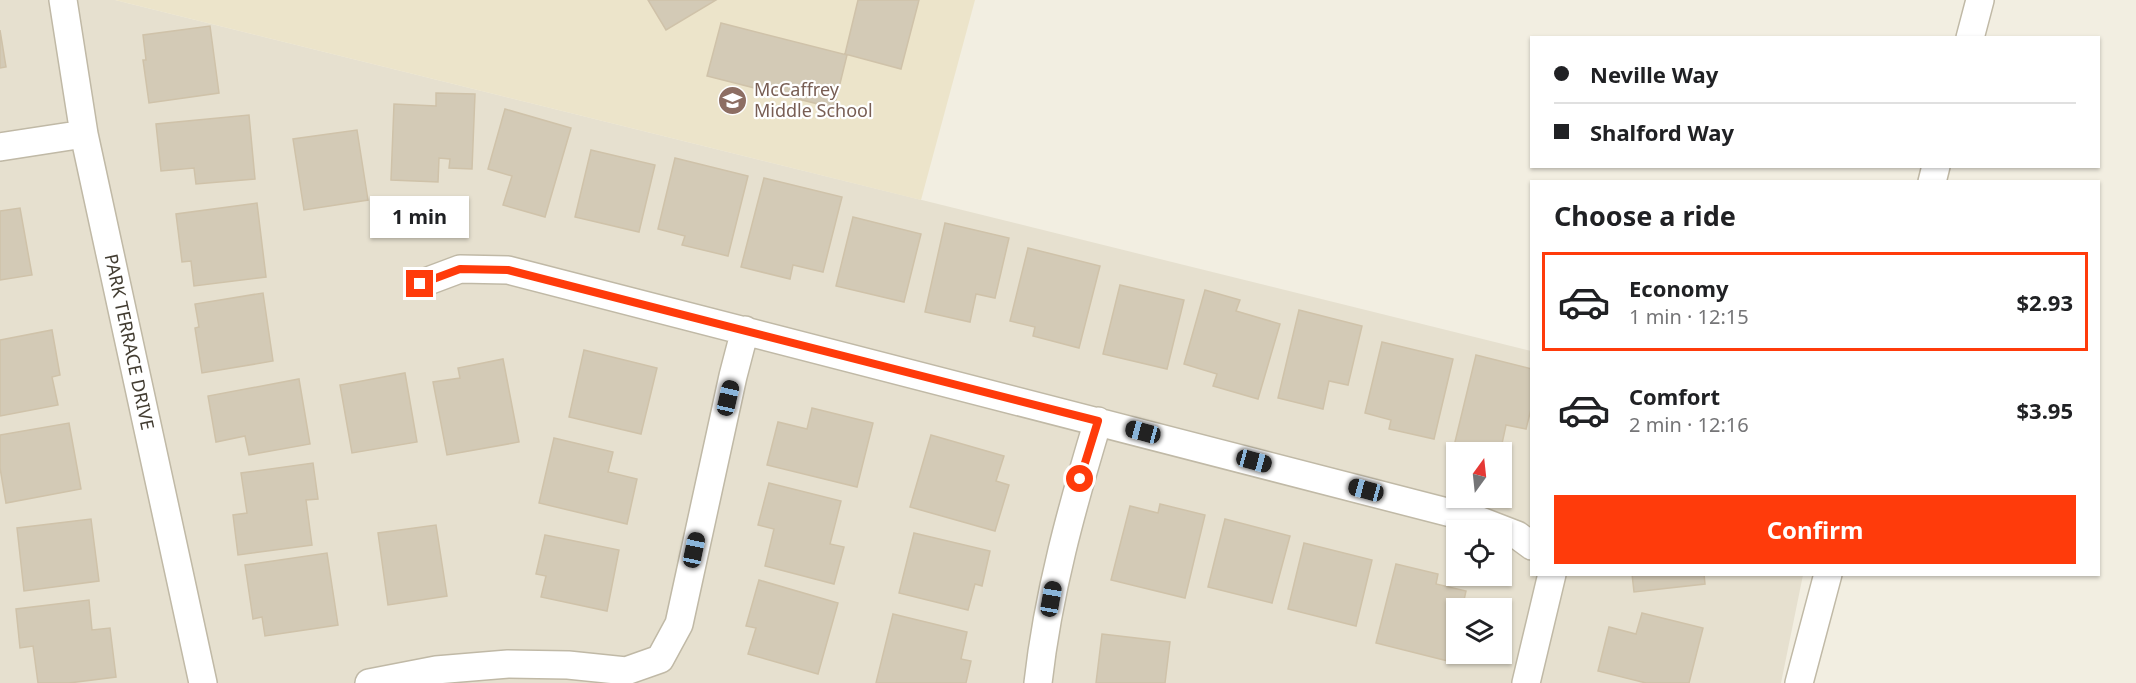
<!DOCTYPE html>
<meta charset="utf-8">
<style>
:root{--surface:#fff;--page:#f2f2f2;--text:#202124;--muted:#757577;--line:#e0e0e0;--accent:#ff3b0b}
body{margin:0;font-family:"Noto Sans",sans-serif;background:var(--page);color:var(--text);height:100vh;display:flex;flex-direction:column;font-size:22px;white-space:nowrap}
*{box-sizing:border-box;margin:0}
p{font-size:20px;color:var(--muted)}
.icon{flex:none;width:33px;height:33px;fill:none;stroke:currentColor;stroke-width:2;stroke-linecap:round;stroke-linejoin:round}
.map{position:relative;flex:1;overflow:hidden}
.details{position:absolute;left:1530px;top:180px;width:570px;height:396px;display:flex;flex-direction:column;background:var(--surface);border-radius:0px;box-shadow:0 2px 4px #0004}
.details>*{flex:none}
.guide{position:absolute;left:1530px;top:36px;width:570px;height:132px;border-radius:0px;box-shadow:0 2px 4px #0004;display:grid;align-content:center;height:132px;padding:0 24px;background:var(--surface)}
.needle{width:39px;rotate:15deg}
.tools{position:absolute;left:1446px;top:442px;display:grid;gap:12px}
.tools a{display:grid;place-items:center;width:66px;height:66px;border-radius:0px;background:var(--surface);box-shadow:0 2px 4px #0004;font-size:30px}
.end{position:absolute;width:27px;height:27px;margin:-14px;border:8px solid #ff3b0b;background:#fff;box-shadow:0 0 0 3px #fff}
.from{border-radius:50%}
.bubble{position:absolute;height:42px;border-radius:0px;background:var(--surface);box-shadow:0 2px 4px #0004;font-size:20px;font-weight:700;line-height:42px;text-align:center}
.car{position:absolute;width:18px;height:36px;margin:-18px -9px;border-radius:8px;box-shadow:0 0 4px 2px #0007;background:linear-gradient(#222 24%,#8ab4d8 0 40%,#222 0 76%,#8ab4d8 0 86%,#222 0)}
.guide b{display:flex;align-items:center;gap:21px;height:57px;font-size:22px}
.guide b+b{border-top:2px solid var(--line)}
.guide i{width:15px;height:15px;background:var(--text)}
ul{padding:0;list-style:none}
li{display:flex;align-items:center;gap:18px;height:99px;margin:0 12px 9px;padding:0 12px;border:3px solid transparent;border-radius:0px}
li div{flex:1}
li b{display:block;font-size:22px}
li em{font-style:normal;font-weight:700}
li.selected{border-color:var(--accent)}
li>.icon{width:54px;height:54px;stroke-width:1.5}
h2{padding:0 24px;font-size:27px;line-height:72px}
.cta{display:flex;gap:12px;margin-top:auto;padding:12px 24px}
.cta a{flex:1;height:69px;border-radius:0px;background:var(--accent);color:#fff;font-size:24px;font-weight:700;line-height:69px;text-align:center}
.map>svg:first-child{display:block}
.residential{fill:#e6e0cf;fill-rule:evenodd}
.education{fill:#ece4ca}
.building{fill:#d3cab6;stroke:#cfc2a9;stroke-width:1.5}
.lines{fill:none;stroke-linecap:round;stroke-linejoin:round}
.street-casing{stroke:#c0b9a6;stroke-width:30}
.street{stroke:#fff;stroke-width:27}
.route{stroke:#ff3b0b;stroke-width:8}
.labels{text-anchor:middle;stroke-width:4.5;stroke-linejoin:round;paint-order:stroke}
.education-label{font-size:18px;fill:#785e54;stroke:#fff;text-anchor:start}
.street-label{font-size:18px;fill:#433d32;stroke:#fff}
</style>
<div class="map">
<svg width="2136" height="683" viewBox="0 0 2136 683">
<rect width="100%" height="100%" fill="#f2eee1"/>
<path class="residential" d="M0 0H115L1531 351 1532 574 1803 575 1781 683H0ZM1456 453H1502V498H1456ZM1456 531H1502V576H1456ZM1456 609H1502V654H1456Z"/>
<path class="education" d="M115 0H975L921 200Z"/>
<path class="building" d="M648 0H716L666 30Z
M858 0H919L901 69 845 54Z
M721 23 847 55 834 108 707 76Z
M210 26 219 93 149 103 143 60H146L143 35Z
M0 30 6 67 0 68Z
M436 93 475 94 472 169 449 168 450 159 439 158 438 182 391 180 394 104 436 106Z
M505 109 571 128 545 217 503 205 512 176 488 169Z
M249 115 255 179 196 184 194 168 161 171 156 124Z
M357 130 368 200 304 210 293 139Z
M591 150 655 165 639 232 575 217Z
M675 158 748 176 728 256 682 245 685 236 658 229Z
M764 178 842 197 823 272 793 265 790 279 741 267Z
M257 203 266 277 194 286 191 261 182 262 176 214Z
M20 208 32 275 0 280V211Z
M853 217 921 234 904 302 836 286Z
M945 223 1009 238 995 298 976 294 970 322 925 312Z
M1028 248 1100 266 1079 348 1033 336 1035 327 1010 321Z
M1120 285 1184 300 1167 369 1103 354Z
M1205 290 1240 300 1236 311 1280 324 1258 399 1213 386 1217 374 1184 364Z
M263 293 273 361 202 373 195 328 199 327 195 304Z
M1299 310 1362 326 1348 385 1329 381 1323 409 1278 398Z
M52 330 60 375 52 377 58 405 0 416V340Z
M1382 342 1453 359 1434 439 1389 429 1391 420 1365 413Z
M584 350 657 368 641 434 569 417Z
M1476 355 1532 369V405L1526 429 1506 425 1500 453H1482L1454 446Z
M503 359 519 442 447 455 433 382 460 378 458 368Z
M405 373 417 442 352 453 340 385Z
M299 379 310 444 249 455 245 436 216 442 208 396Z
M812 408 873 423 857 487 767 465 778 422 807 429Z
M69 423 81 489 6 503 0 468V435Z
M931 435 1004 456 996 481 1009 485 995 531 910 507Z
M554 438 613 452 608 472 637 479 627 524 539 503Z
M313 463 318 499 306 500 312 545 238 555 233 515 247 513 241 473Z
M769 483 841 501 830 544 844 547 834 584 765 566 774 529 758 525Z
M1160 504 1205 515 1185 598 1111 580 1130 506 1158 513Z
M91 519 99 581 24 591 17 528Z
M1225 519 1290 536 1272 603 1208 587Z
M436 525 447 596 388 605 378 533Z
M914 533 990 551 982 586 975 584 968 610 899 593Z
M545 535 619 550 607 611 541 597 546 576 536 574Z
M1304 543 1372 560 1356 626 1288 609Z
M327 553 338 625 265 636 262 617 253 619 245 565Z
M1396 564 1438 574 1436 584 1466 591 1462 609H1456V629L1448 661 1376 643Z
M1632 574H1704L1705 584 1634 592Z
M759 580 838 603 818 674 748 654 756 628 746 626Z
M89 600 92 630 110 628 116 677 69 683H38L33 646 20 648 16 609Z
M1642 613 1703 628 1689 683H1646L1598 671 1609 627 1636 634Z
M893 614 967 632 961 659 971 661 966 683H876Z
M1102 634 1170 642 1165 683H1096Z"/>
<g class="lines">
<defs>
<path id="street" d="M63 0 84 134 203 683
M1970 38 1980 0
M0 147 84 134
M1932 182 1936 166
M420 284 460 269 508 270 1478 520 1517 535 1532 546
M369 683 436 670 508 664 568 665 626 671 660 659 679 624 733 376 745 330
M1038 683C1048 593 1072 507 1098 421
M1526 683 1552 574
M1799 683 1828 574"/>
</defs>
<use href="#street" class="street-casing"/>
<use href="#street" class="street"/>
</g>
<g class="lines">
<path class="route" d="M420 284 460 269 508 270 1098 421 1080 479"/>
</g>
<defs>
<symbol id="school-disc" viewBox="-11 -11 22 22"><circle r="9.5" fill="#8d6e63" stroke="#fff"/><path d="M0-5L7-2L0 1L-7-2ZM-4 1L0 2.5L4 1V4Q0 6-4 4Z" fill="#fff"/></symbol>
</defs>
<g fill-rule="evenodd">
<use href="#school-disc" x="716" y="84" width="33" height="33"/>
</g>
<g class="labels">
<g class="education-label">
<text x="754" y="96">McCaffrey<tspan x="754" dy="21">Middle School</tspan></text>
</g>
<g class="street-label">
<text transform="translate(129 342) rotate(78)" y="6">PARK TERRACE DRIVE</text>
</g>
</g>
</svg>
<div class="tools">
<a><svg class="needle" viewBox="-14 -14 28 28"><path d="M0-13l5 13h-10z" fill="#e53935"/><path d="M0 13l5-13h-10z" fill="#757577"/></svg></a>
<a><svg class="icon" aria-label="locate" viewBox="0 0 24 24"><circle cx="12" cy="12" r="6"/><path d="M12 2v4M12 18v4M2 12h4M18 12h4"/></svg></a>
<a><svg class="icon" aria-label="layers" viewBox="0 0 24 24"><path d="M12 4l9 5-9 5-9-5zM3 14l9 5 9-5"/></svg></a>
</div>
<i class="end from" style="left:1080px;top:479px"></i>
<i class="end" style="left:420px;top:284px"></i>
<div class="bubble" style="left:370px;top:196px;width:99px">1 min</div>
<i class="car" style="left:728px;top:398px;rotate:13deg"></i>
<i class="car" style="left:1143px;top:432px;rotate:285deg"></i>
<i class="car" style="left:1254px;top:461px;rotate:105deg"></i>
<i class="car" style="left:1366px;top:490px;rotate:285deg"></i>
<i class="car" style="left:694px;top:550px;rotate:12deg"></i>
<i class="car" style="left:1051px;top:599px;rotate:10deg"></i>
<div class="guide">
<b><i class="from"></i>Neville Way</b>
<b><i></i>Shalford Way</b>
</div>
<section class="details">
<h2>Choose a ride</h2>
<ul>
<li class="selected"><svg class="icon" aria-label="car" viewBox="0 0 24 24"><path d="M5 17H2v-5l4-1 3-4h7l3 4 3 1v5h-3M9 17h6M6 11h13"/><circle cx="7" cy="17" r="2"/><circle cx="17" cy="17" r="2"/></svg><div><b>Economy</b><p>1 min · 12:15</p></div><em>$2.93</em></li>
<li><svg class="icon" aria-label="car" viewBox="0 0 24 24"><path d="M5 17H2v-5l4-1 3-4h7l3 4 3 1v5h-3M9 17h6M6 11h13"/><circle cx="7" cy="17" r="2"/><circle cx="17" cy="17" r="2"/></svg><div><b>Comfort</b><p>2 min · 12:16</p></div><em>$3.95</em></li>
</ul>
<div class="cta"><a>Confirm</a></div>
</section>
</div>
